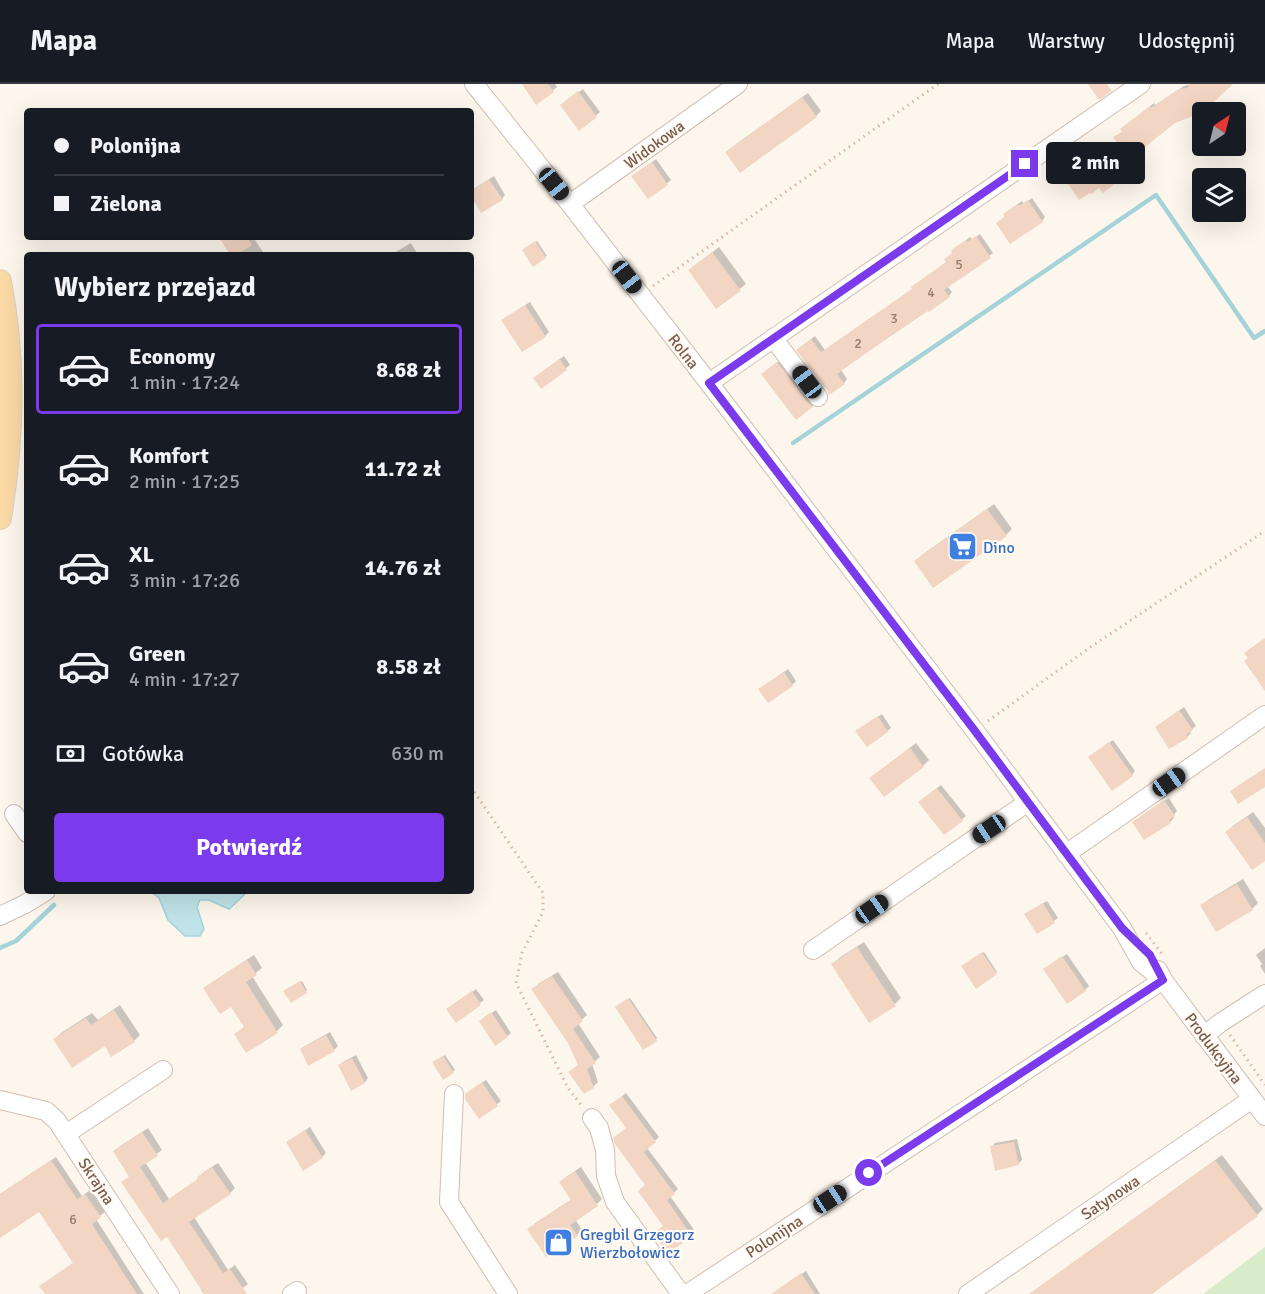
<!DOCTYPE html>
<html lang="pl">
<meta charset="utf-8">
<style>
:root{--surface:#171b24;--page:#242831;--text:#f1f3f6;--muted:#9ea1a6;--line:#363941;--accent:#7c3aed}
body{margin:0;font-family:Signika,sans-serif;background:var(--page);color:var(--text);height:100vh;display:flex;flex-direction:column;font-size:22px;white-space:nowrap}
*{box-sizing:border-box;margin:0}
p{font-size:20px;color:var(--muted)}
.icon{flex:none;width:33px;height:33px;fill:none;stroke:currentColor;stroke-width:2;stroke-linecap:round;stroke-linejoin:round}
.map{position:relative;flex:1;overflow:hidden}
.side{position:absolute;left:24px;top:168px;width:450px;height:642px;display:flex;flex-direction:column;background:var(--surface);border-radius:6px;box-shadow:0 6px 24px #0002}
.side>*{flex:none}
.top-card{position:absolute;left:24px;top:24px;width:450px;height:132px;border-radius:6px;box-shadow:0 6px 24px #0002;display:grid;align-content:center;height:132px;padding:0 30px;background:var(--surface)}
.needle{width:39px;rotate:35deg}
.fabs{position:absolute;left:1192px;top:18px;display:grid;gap:12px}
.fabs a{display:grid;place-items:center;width:54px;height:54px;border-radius:6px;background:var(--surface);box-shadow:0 6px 24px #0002;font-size:30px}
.end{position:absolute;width:27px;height:27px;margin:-14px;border:8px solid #7c3aed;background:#fff;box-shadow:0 0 0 3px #fff}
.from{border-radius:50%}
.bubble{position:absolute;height:42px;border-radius:6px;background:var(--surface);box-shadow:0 6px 24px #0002;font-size:20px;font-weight:700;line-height:42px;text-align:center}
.car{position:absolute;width:18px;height:36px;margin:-18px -9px;border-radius:8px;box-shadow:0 0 4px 2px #0007;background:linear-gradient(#222 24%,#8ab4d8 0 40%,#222 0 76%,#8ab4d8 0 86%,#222 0)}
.top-card b{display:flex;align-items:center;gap:21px;height:57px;font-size:22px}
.top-card b+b{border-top:2px solid var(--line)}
.top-card i{width:15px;height:15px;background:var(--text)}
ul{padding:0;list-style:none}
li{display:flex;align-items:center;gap:18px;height:90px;margin:0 12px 9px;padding:0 18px;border:3px solid transparent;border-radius:6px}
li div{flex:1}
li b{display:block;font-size:22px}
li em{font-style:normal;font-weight:700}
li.active{border-color:var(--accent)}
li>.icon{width:54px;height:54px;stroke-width:1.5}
h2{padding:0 30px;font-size:27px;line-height:72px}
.pay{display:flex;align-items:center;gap:15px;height:66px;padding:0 30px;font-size:22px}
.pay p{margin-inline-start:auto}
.action{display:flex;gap:12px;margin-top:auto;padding:12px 30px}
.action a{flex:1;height:69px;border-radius:6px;background:var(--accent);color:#fff;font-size:24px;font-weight:700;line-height:69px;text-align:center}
header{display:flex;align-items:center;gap:36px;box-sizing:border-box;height:84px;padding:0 30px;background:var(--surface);border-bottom:2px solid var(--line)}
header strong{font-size:28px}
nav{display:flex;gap:33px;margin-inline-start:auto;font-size:21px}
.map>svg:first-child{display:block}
.green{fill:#d8ecc9}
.water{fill:#bfe3e8;stroke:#a5d3da;stroke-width:1.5}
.shadow{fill:#0003}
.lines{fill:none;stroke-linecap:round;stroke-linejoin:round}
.stream{stroke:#a5d3da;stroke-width:4.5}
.building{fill:#f3d5c3}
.minor-casing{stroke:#d1beb0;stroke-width:20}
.major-casing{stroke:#dad1cd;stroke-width:24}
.path{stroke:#d9b8a5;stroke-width:3;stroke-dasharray:1.5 4.5;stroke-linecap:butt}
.minor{stroke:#fff;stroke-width:18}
.major{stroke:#fbd9a5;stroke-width:22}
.route{stroke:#7c3aed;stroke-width:8}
.labels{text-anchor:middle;stroke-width:4.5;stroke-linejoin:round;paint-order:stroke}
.number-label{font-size:14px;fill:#987a6a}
.street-label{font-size:16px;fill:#7a5c4d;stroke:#fffaf3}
.shop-label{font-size:16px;fill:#366cbe;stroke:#fffaf3;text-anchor:start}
</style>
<header>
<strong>Mapa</strong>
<nav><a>Mapa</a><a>Warstwy</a><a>Udostępnij</a></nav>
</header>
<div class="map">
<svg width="1265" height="1210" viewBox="0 0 1265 1210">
<rect width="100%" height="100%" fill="#fdf6ec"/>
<path class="green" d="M1265 1163V1210H1203Z"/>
<path class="water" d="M150 807H247L246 809 229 825 209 816H200L197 823 204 845 200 852H185L168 836 159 814Z"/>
<path class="shadow" d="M523 0H555L557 3 537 19Z
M1192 0H1231L1119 50 1123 47 1126 42 1154 19 1155 21 1184 2Z
M583 5 600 28 580 45 566 18Z
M808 9 821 27 816 32 732 63Z
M1100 61 1121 92 1115 98 1100 102 1066 94 1084 80 1082 76 1088 70Z
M656 75 671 96 649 113 637 89Z
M494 92 505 111 502 115 471 109 474 105Z
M1032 114 1045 133 1042 137 1006 132 1008 127 1022 117 1024 120Z
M980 150 993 169 947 202 952 208 949 212 841 286 847 295 844 299 802 262 815 252 825 266 914 204 948 177 957 163 970 153 972 156Z
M222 153H253L265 171H236L235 170 232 171Z
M537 157 547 172 545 173 525 164Z
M411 159 418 171H391L392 170Z
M719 163 746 200 716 223 690 186Z
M530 218 549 248 545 252 507 233Z
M564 272 570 281 541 303 539 290Z
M782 275 816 319 797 334 767 286Z
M994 420 1012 445 1006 451 916 477 922 471Z
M788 585 796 597 792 601 764 602Z
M1184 623 1196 642 1190 647 1191 649 1187 653 1170 663 1157 643Z
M882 630 891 644 887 647 861 644Z
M1113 656 1135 687 1132 691 1094 670Z
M916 659 929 676 923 682 877 689Z
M941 701 966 732 945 749 924 714Z
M1169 714 1177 727 1173 732 1174 734 1170 738H1134Z
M1253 728 1265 744V775L1227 748 1233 742Z
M1243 795 1258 819 1252 825 1202 822 1208 816Z
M1047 817 1058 834 1038 848 1030 827Z
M864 858 901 914 895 920 870 937 833 880 839 874Z
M1265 864V890L1260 882 1262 880 1256 871Z
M984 868 997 888 996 889 964 881Z
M1067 870 1089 902 1085 906 1049 882Z
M254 871 262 884 252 892 283 941 277 947 247 967 236 950 245 942 232 921 205 905 211 899Z
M558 888 587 931 578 939 600 973 592 980 598 998 593 1003 538 900Z
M302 897 307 906 306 908 287 906Z
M476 905 484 916 456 937 452 922Z
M630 914 657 954 656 956 618 922Z
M120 921 140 951 134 957 105 960 55 955 61 949 92 929 98 936Z
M496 926 511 949 507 952 484 934Z
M330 948 338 962 334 966 301 965 305 962Z
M356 971 368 994 365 998 352 1005 340 981 343 978Z
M445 971 455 986 444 994 435 977Z
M486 996 501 1017 479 1033 471 1006Z
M626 1009 659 1053 647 1064 678 1105 670 1112 695 1147 668 1167 664 1141 647 1100 628 1044 615 1018Z
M310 1043 326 1069 322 1073 288 1058Z
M148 1044 162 1066 145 1078 169 1115 200 1094 199 1093 204 1088 218 1079 235 1104 230 1109 194 1133 228 1186 235 1181 248 1200 235 1210H204L201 1206 202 1204 168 1151 123 1098 130 1092 114 1067 119 1063Z
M1017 1055 1022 1076 1018 1080 992 1063 995 1059Z
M1222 1071 1263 1125 1257 1131 1149 1210H1030Z
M56 1073 82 1112 90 1106 105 1128 96 1135 144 1210H46L41 1202 75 1178 39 1126 0 1151V1110Z
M581 1083 602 1115 597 1120 575 1135 582 1146 577 1151 534 1140 572 1115 566 1093Z
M806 1187 820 1210H776L779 1205Z"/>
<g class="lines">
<path class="stream" d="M793 359 1156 111 1254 254 1265 247
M0 864 16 857 54 821"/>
</g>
<path class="building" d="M522 0H548L554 8 536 21Z
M1088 0H1107L1112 7 1099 16Z
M1191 0H1233L1203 28 1175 39 1145 63 1128 75 1113 53 1122 48 1120 45 1150 22 1151 24 1179 5 1187 4Z
M578 7 597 33 579 47 560 21Z
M802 13 817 33 740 89 725 68Z
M1093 66 1116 99 1103 109 1099 104 1091 110 1090 109 1079 116 1064 94 1083 81 1080 76Z
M652 78 668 101 648 115 631 92Z
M489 95 503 116 481 129 471 112V106Z
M1028 116 1043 138 1010 160 996 139 1004 133 1003 130 1018 120 1019 122Z
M976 152 991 174 944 206 950 213 929 228 928 227 876 262 837 290 845 300 829 311 827 306 796 266 811 255 821 268 912 205 911 203 946 178 944 175 952 169 951 166 966 156 967 158Z
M219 153H247L252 161 236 171H230Z
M535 157 546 174 533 183 522 166Z
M712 168 741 207 716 225 688 186Z
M525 221 546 253 522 268 501 236Z
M560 275 567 286 541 305 533 294Z
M777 278 809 320 813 323 796 336 761 290Z
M987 425 1007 452 933 504 914 477Z
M1265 554V607L1244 577 1248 574 1244 569Z
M784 588 793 602 768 619 758 605Z
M1179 626 1193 646 1186 651 1188 654 1169 665 1155 643Z
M878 632 888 648 867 663 855 647Z
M1109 658 1133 692 1112 707 1088 673Z
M910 664 924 683 884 713 869 694Z
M1265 684V703L1238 720 1230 707Z
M937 704 963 737 944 751 918 718Z
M1164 716 1175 732 1169 736 1171 739 1144 756 1132 738Z
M1247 733 1265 759V777L1252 786 1225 748Z
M1237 800 1253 826 1216 848 1200 821Z
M1043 819 1055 839 1037 850 1024 830Z
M857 863 896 922 869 939 831 880Z
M982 868 997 890 976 905 961 882Z
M1062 872 1086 907 1067 920 1043 885Z
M247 876 257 891 246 898 278 949 246 969 234 950 244 943 231 923 220 930 203 904Z
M552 892 583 937 573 945 596 979 587 985 594 1004 584 1010 568 988 578 981 568 959 531 905Z
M300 897 307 909 291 919 283 907Z
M472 907 481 921 456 939 446 925Z
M628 914 657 957 643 966 615 923Z
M114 926 135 958 111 973 105 962 72 984 53 955 86 934 91 941Z
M491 928 508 953 495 962 479 937Z
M326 951 335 967 308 982 300 965Z
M443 972 454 989 443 996 432 978Z
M352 974 365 999 351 1007 338 981Z
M482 998 498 1022 479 1035 465 1015V1010Z
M622 1012 656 1058 644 1068 675 1110 667 1116 692 1152 668 1170 653 1149 663 1142 638 1107 645 1101 615 1060 613 1054 626 1044 609 1021Z
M305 1046 323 1074 303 1087 286 1058Z
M142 1048 158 1072 140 1083 163 1119 198 1095 197 1093 212 1083 231 1110 189 1138 223 1189 230 1185 247 1210H204L167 1153 161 1157 121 1098 129 1093 113 1067Z
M1014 1058 1019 1081 995 1087 990 1062Z
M51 1076 77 1115 85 1110 101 1133 92 1140 137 1210H45L39 1202 73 1179 39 1128 0 1154V1110Z
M1215 1076 1258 1132 1152 1210H1029Z
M575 1087 598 1122 570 1141 578 1152 546 1173 527 1145 571 1116 559 1098Z
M801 1189 815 1210H771Z"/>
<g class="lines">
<defs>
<path id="minor" d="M474 0 570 120 709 299 975 647 1122 844 1141 878 1163 896
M570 120 738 0
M773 254 818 313
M709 299 1141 0
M14 730 27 749
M1066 770 1265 631
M0 832 25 820 46 807
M813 866 1028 718
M1158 886 1163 896 1265 1032
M1204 952 1220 939 1265 910
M454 1010 449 1118 508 1210
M0 1016 46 1027 57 1037 170 1210
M592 1034 599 1044 605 1066 606 1092 615 1118 681 1210
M66 1050 163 986
M292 1210 297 1207
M687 1210 1163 896
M968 1210 1252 1015"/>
<path id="major" d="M0 197C15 275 13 356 0 434"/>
</defs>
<use href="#minor" class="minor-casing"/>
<use href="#major" class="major-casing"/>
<path class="path" d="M653 202 938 0
M988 637 1089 564 1265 447
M471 703 543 809V828L522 869 516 899 568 1004 582 1022
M1146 849 1162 870
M1230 951 1265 1001"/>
<use href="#minor" class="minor"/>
<use href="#major" class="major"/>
</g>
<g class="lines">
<path class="route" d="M869 1089 1163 896 1150 871 1122 844 975 647 709 299 1025 80"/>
</g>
<defs>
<symbol id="supermarket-square" viewBox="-11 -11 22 22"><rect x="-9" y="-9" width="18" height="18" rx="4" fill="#3f7fe0" stroke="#fffaf3"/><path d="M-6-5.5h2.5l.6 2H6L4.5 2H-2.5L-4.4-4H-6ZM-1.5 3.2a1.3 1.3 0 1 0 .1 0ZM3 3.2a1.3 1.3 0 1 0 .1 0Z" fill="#fff"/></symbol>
<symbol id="shop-square" viewBox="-11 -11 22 22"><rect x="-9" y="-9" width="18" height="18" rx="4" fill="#3f7fe0" stroke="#fffaf3"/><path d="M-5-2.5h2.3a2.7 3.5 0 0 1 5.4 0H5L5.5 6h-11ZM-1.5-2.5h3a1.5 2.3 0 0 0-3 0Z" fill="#fff"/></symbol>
</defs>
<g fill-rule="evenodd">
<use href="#supermarket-square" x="946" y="446" width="33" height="33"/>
<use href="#shop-square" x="542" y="1142" width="33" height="33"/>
</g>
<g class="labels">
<g class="number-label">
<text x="959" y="185">5</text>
<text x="931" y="213">4</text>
<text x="894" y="239">3</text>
<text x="858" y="264">2</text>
<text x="73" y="1140">6</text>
</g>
<g class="street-label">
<text transform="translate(654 60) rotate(-36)" y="6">Widokowa</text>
<text transform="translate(684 267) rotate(52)" y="6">Rolna</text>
<text transform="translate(1214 964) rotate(53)" y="6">Produkcyjna</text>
<text transform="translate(97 1097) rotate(57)" y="6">Skrajna</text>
<text transform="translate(1110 1113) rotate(-34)" y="6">Satynowa</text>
<text transform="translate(774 1152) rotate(-33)" y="6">Polonijna</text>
</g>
<g class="shop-label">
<text x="983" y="469">Dino</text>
<text x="580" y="1156">Gregbil Grzegorz<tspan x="580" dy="18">Wierzbołowicz</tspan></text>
</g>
</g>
</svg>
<div class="fabs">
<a><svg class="needle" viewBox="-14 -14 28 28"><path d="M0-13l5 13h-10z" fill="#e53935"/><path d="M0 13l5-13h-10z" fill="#9ea1a6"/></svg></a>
<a><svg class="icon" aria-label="layers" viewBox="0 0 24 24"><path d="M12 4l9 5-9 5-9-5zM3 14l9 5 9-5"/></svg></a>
</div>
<i class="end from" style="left:869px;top:1089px"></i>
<i class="end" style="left:1025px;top:80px"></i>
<div class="bubble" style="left:1046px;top:58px;width:99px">2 min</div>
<i class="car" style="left:554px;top:100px;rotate:141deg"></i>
<i class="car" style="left:627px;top:193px;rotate:142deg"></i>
<i class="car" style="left:807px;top:298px;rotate:323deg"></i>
<i class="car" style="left:1169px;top:698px;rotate:55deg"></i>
<i class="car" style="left:989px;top:745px;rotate:236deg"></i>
<i class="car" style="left:872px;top:825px;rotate:55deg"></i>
<i class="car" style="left:830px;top:1115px;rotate:57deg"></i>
<div class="top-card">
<b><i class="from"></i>Polonijna</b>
<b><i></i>Zielona</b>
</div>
<section class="side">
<h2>Wybierz przejazd</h2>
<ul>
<li class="active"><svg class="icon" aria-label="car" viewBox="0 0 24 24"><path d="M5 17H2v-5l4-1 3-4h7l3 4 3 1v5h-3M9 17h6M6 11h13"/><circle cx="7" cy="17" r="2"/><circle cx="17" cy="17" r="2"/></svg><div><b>Economy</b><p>1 min · 17:24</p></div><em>8.68 zł</em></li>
<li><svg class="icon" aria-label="car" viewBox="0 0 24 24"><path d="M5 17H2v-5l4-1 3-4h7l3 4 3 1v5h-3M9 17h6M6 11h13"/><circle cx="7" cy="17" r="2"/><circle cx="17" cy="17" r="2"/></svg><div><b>Komfort</b><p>2 min · 17:25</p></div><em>11.72 zł</em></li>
<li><svg class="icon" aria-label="car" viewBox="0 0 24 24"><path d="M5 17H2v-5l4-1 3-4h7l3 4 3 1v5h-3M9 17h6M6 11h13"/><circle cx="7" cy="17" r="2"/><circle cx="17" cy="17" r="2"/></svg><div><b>XL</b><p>3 min · 17:26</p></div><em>14.76 zł</em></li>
<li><svg class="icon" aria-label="car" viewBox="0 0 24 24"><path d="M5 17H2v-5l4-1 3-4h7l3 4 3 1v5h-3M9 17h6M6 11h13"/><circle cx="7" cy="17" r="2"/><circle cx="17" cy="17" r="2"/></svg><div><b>Green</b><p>4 min · 17:27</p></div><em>8.58 zł</em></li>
</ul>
<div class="pay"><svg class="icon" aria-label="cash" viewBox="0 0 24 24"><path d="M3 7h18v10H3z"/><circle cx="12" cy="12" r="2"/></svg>Gotówka<p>630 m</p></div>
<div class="action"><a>Potwierdź</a></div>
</section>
</div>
